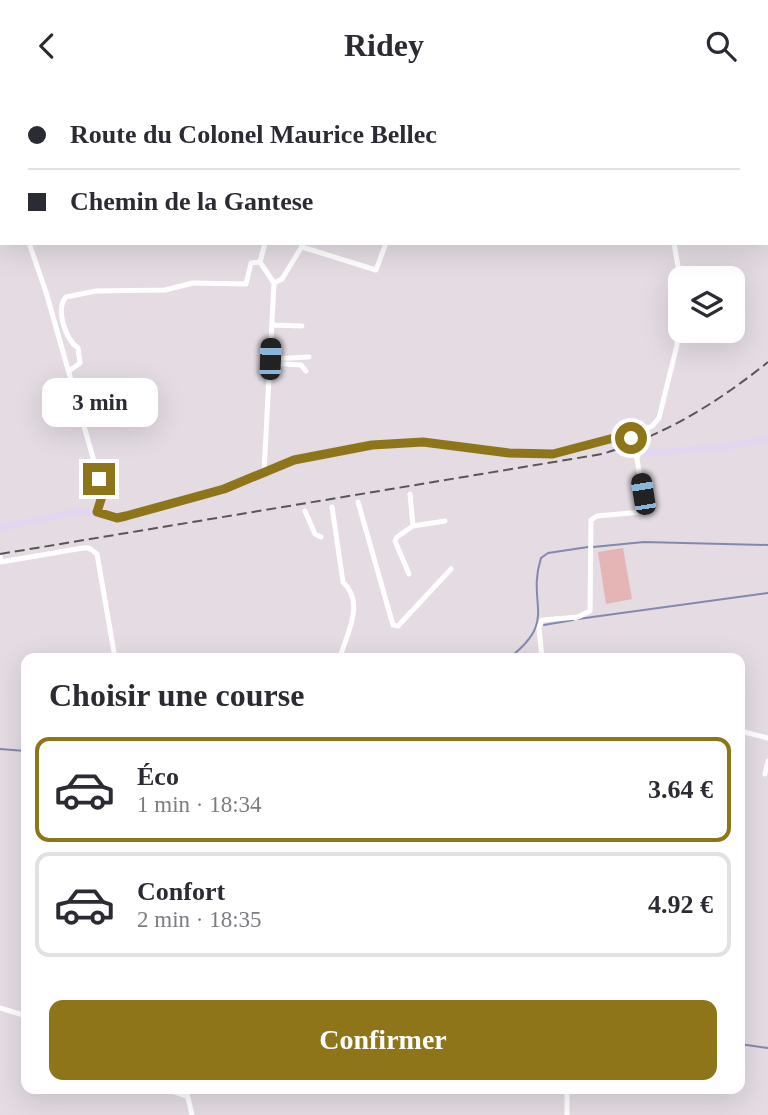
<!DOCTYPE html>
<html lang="fr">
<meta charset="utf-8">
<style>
:root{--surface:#fff;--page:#f7f7f7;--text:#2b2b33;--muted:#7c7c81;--line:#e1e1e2;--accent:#8f751a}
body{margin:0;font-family:"Times New Roman",serif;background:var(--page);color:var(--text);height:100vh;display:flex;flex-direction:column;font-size:26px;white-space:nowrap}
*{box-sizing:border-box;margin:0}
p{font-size:23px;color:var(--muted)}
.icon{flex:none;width:38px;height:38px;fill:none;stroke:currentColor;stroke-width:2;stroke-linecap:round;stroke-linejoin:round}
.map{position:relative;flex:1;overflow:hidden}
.sheet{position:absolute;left:21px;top:562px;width:724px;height:441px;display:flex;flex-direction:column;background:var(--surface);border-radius:14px;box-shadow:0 7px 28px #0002}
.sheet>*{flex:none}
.banner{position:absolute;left:0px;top:0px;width:768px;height:154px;box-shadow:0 7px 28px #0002;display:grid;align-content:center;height:154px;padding:0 28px;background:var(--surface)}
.controls{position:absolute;left:668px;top:175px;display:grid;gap:14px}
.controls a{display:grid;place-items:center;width:77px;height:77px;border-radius:14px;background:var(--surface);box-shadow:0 7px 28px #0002;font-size:35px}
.end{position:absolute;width:32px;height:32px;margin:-16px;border:9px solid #8f751a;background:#fff;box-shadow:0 0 0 4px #fff}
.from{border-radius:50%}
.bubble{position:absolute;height:49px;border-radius:14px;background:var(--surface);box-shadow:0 7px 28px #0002;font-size:23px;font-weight:700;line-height:49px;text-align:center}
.car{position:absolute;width:21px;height:42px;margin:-21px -10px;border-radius:9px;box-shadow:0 0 5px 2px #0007;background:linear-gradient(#222 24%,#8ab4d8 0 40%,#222 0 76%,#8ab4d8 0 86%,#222 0)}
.banner b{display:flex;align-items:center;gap:24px;height:66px;font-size:26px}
.banner b+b{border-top:2px solid var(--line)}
.banner i{width:18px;height:18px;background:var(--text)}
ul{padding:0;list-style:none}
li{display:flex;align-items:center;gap:21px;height:105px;margin:0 14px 10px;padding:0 14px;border:4px solid var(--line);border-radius:14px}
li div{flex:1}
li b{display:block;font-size:26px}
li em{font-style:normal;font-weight:700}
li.active{border-color:var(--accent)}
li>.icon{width:63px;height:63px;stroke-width:1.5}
h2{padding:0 28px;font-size:32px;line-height:84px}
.action{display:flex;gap:14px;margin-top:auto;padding:14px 28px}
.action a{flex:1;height:80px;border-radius:14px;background:var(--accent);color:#fff;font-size:28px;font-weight:700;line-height:80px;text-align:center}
header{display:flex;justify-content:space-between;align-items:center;height:91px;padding:0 28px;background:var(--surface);font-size:32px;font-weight:700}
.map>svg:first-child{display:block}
.green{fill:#e5b4b4}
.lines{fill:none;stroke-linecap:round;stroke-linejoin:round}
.stream{stroke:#8388b0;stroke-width:2}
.street{stroke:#fff;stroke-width:5}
.secondary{stroke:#e3d6f1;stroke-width:7}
.rail{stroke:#5a5559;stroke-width:2;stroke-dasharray:10 5;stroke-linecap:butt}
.route{stroke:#8f751a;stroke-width:9}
</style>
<header><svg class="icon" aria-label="back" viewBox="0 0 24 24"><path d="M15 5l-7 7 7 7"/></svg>Ridey<svg class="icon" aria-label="search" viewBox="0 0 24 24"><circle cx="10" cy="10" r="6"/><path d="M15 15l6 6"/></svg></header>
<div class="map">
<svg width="768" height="1024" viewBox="0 0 768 1024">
<rect width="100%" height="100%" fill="#e4dbe3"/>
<path class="green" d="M623 457 632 508 606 513 598 461Z"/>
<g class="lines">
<path class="stream" d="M593 456 644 451 768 454
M578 528 768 502
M544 534 573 529
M509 567C559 529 526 514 541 467L548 462 588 456
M0 658 26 660
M740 953 768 957"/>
<path class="street" d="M646 0V2
M108 2V0
M0 38 2 39
M0 55 2 61
M29 152 46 201 103 402 97 421
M265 152 260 171 274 192
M302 156 376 179 386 152
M272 234 302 235
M270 268 309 266
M270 272 301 274 306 280
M69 280 80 272 78 257C66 249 55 218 66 206L96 200 165 199 193 192 246 193 251 172 260 171
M630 345 652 335 659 327 677 254 681 193 674 152
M264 381 274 192 282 188 304 152
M410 403 413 435 445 430
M358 411 393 534 398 535 451 478
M332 416 343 491C364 511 349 539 341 563L357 567
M305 420 315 443 321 446
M0 465 1 471 83 457H89L97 463 115 567
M409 483 395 450 397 446 413 435
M542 567 539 537 542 529 578 526 590 520 591 429 597 425 642 421 645 417 637 368 639 362
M740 640 768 647
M765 683 768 670
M0 917 26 925
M165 998 187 1005
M186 998 192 1024
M567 1024V998"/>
<path class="secondary" d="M0 437 79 420 117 427 126 425 224 398 294 369 372 354 423 351 509 361 553 363 625 344 631 347 638 361 646 362 719 357 768 348"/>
<path class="rail" d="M0 463 602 363C665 344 717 312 768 271"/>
</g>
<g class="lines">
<path class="route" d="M99 388 103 402 97 421 117 427 126 425 224 398 294 369 372 354 423 351 509 362 553 363 625 344 631 347"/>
</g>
</svg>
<div class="controls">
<a><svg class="icon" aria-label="layers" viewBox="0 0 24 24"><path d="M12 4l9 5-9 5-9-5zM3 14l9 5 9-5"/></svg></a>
</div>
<i class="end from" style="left:631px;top:347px"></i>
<i class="end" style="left:99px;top:388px"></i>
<div class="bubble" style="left:42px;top:287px;width:116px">3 min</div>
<i class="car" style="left:270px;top:268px;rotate:2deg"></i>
<i class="car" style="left:643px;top:403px;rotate:351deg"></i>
<div class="banner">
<b><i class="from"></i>Route du Colonel Maurice Bellec</b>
<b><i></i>Chemin de la Gantese</b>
</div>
<section class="sheet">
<h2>Choisir une course</h2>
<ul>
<li class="active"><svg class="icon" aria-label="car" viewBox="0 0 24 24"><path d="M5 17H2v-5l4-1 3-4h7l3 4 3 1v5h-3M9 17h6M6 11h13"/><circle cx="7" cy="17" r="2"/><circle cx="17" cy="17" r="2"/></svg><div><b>Éco</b><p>1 min · 18:34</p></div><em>3.64 €</em></li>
<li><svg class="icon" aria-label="car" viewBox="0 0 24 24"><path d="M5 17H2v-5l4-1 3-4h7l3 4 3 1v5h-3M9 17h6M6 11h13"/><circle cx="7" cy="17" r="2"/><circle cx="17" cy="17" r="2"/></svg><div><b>Confort</b><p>2 min · 18:35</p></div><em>4.92 €</em></li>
</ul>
<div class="action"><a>Confirmer</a></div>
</section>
</div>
